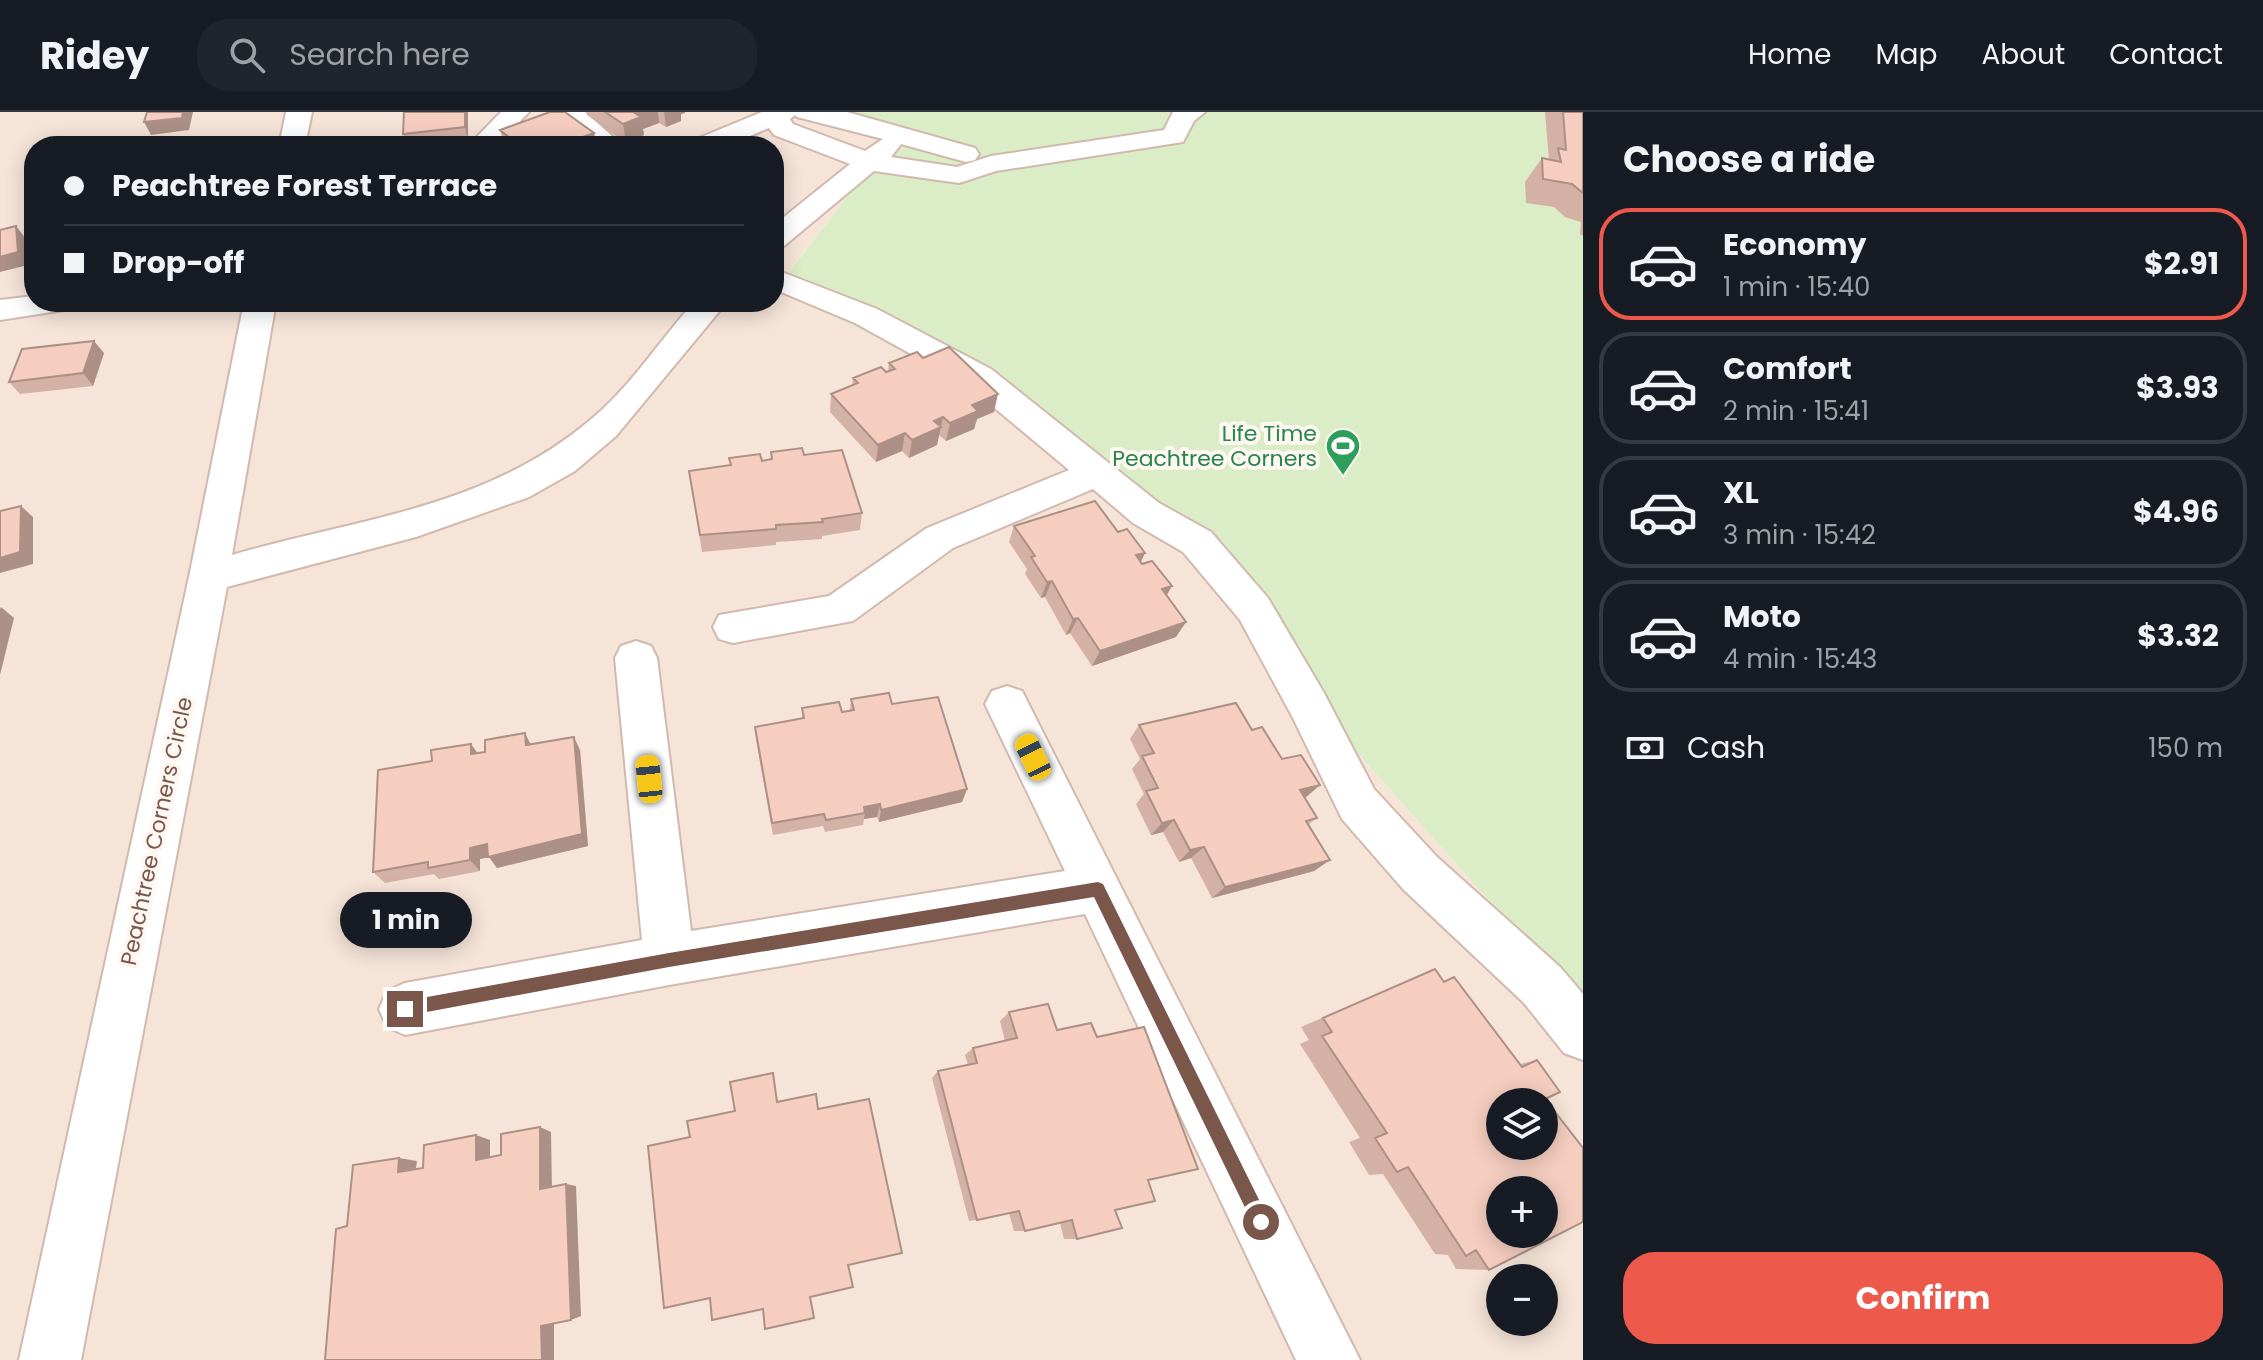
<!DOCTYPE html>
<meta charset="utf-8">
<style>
:root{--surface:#171b24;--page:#20242c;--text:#f1f3f6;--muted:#9ea1a6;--line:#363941;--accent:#ed594a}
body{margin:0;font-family:Poppins,sans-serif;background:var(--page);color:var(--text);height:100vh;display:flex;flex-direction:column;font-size:30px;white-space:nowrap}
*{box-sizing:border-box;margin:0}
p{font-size:26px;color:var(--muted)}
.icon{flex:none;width:44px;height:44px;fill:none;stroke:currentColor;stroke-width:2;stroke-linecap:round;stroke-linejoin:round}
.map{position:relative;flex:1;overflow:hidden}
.side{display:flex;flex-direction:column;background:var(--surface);width:680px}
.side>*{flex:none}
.top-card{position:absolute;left:24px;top:24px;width:760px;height:176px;border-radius:32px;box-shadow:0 4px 20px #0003;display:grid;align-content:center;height:176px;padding:0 40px;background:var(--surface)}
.fabs{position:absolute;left:1486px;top:976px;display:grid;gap:16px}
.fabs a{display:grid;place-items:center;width:72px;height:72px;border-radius:50%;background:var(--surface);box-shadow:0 4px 20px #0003;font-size:40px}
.end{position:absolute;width:36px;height:36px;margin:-18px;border:10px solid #7b564b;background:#fff;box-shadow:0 0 0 4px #fff}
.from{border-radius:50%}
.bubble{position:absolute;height:56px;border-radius:28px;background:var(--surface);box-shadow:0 4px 20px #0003;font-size:26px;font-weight:700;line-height:56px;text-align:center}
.car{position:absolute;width:24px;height:48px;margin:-24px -12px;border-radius:10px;box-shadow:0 0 6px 2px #0007;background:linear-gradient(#f5c518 24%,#345 0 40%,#f5c518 0 76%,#345 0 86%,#f5c518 0)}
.top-card b{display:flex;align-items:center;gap:28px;height:76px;font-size:30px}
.top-card b+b{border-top:2px solid var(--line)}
.top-card i{width:20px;height:20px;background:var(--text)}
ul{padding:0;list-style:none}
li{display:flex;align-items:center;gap:24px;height:112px;margin:0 16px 12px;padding:0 24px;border:4px solid var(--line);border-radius:32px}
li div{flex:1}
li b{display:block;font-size:30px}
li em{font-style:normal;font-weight:700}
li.selected{border-color:var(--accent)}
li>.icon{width:72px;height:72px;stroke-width:1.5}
h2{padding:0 40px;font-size:36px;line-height:96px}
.pay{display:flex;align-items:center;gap:20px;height:88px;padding:0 40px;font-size:30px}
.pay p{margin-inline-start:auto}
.action{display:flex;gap:16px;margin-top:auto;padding:16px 40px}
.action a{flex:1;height:92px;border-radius:32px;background:var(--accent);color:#fff;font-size:32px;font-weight:700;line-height:92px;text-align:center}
header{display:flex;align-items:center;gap:48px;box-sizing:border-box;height:112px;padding:0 40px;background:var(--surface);border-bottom:2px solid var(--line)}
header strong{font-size:38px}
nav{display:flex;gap:44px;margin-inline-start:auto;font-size:28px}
.search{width:560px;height:72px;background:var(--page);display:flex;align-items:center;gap:20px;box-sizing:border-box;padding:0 28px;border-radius:32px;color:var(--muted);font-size:30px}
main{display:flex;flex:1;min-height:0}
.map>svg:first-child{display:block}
.residential{fill:#f6e4d8;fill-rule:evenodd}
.green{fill:#dbedc6}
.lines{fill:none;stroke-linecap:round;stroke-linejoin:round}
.minor-casing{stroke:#d2b9ae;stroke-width:4}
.minor{fill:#fff;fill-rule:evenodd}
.wall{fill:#d3b1a5}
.shaded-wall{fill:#ac9086}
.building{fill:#f5cec0;stroke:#ac9086;stroke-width:2;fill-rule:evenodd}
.route{fill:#7b564b}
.labels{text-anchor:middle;stroke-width:8;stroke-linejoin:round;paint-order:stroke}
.leisure-label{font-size:22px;fill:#27864d;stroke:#fff8f2;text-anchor:end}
.street-label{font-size:22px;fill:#7b564b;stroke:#fff8f2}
</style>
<header>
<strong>Ridey</strong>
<div class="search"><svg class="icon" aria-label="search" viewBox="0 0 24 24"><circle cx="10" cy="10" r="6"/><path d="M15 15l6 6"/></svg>Search here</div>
<nav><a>Home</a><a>Map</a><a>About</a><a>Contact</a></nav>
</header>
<main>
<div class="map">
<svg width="1583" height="1248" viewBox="0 0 1583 1248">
<rect width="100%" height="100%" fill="#fef3ea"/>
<path class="residential" d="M0 0H896L873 51 775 177 1001 282 1203 449 1286 561 1583 894V1248H0ZM34 34H774V190H34ZM1500 990H1544V1034H1500ZM1500 1078H1544V1122H1500ZM1500 1166H1544V1210H1500Z"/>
<path class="green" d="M840 0H1583V894L1286 561 1203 448 1001 282 775 178 873 51 890 14Z"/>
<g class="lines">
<defs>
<path id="minor" d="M286 0H312L305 34H279Z
M501 0H529L496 34H468Z
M556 0H585L621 32 594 34Z
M762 0H847L975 36 979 42 975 48 966 50 901 32 891 45 957 55 991 44 1164 18 1173 0H1205L1194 9 1183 30 996 59 959 71 874 59 784 134 774 137V113L850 52 774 23 769 16 726 34H690L694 28ZM795 3 797 5 883 27 865 39 793 12 790 7Z
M774 157 877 197 991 257 1159 391 1211 420 1268 486 1324 581 1374 677 1437 745 1560 855 1583 882V948L1564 941 1524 891 1403 777 1342 707 1293 606 1240 508 1183 440 1133 411 1093 377 953 436 853 509 733 531 719 527 713 515 719 503 829 484 927 416 1069 358 967 273 855 211 774 177Z
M34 184V190H76L71 197 0 208V188Z
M244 190H276L232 443C359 406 484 397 589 309 630 276 659 229 694 190H727L616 324 575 359 529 385 416 425 227 475 81 1248H19L189 465Z
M636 529 651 534 657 546 691 819 1065 759 985 592 992 579 1007 574 1022 579 1360 1248H1296L1085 802 669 873 405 923 387 915 379 897 387 879 405 871 642 828 615 546 621 534Z"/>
</defs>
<use href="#minor" class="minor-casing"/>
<use href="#minor" class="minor"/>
</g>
<path class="wall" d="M404 0H468V28L447 30 465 34H407L403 22Z
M586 0H685V1L681 2V9L666 15 659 11 643 17 644 23 626 31 587 3Z
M1545 0H1583V123H1580L1581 110 1565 105 1554 95 1526 91 1525 70 1542 46 1549 48Z
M500 18 594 21 596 33 508 34 504 31Z
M104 241 93 274 20 282 9 270Z
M923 246 994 300 977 307 974 317 946 329 939 323 937 333 909 346 902 339 876 350 830 300 831 282 852 274 853 266 888 259 889 251Z
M771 340 804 343 862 401 860 418 822 424V427L776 430V433L702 440 692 376 762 349 771 348Z
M1014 414 1118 420 1145 441 1141 450 1166 483 1176 525 1092 554 1070 521 1066 523 1045 485 1041 486 1025 462 1027 457 1009 430Z
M851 587 892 592 967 677 962 690 879 710 877 705 864 707 863 713 825 720 823 714 773 723 756 628 755 615 802 607V596L842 600 850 599Z
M1139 613 1252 618 1282 647 1320 673 1305 686 1317 706 1309 712 1330 748 1314 759 1212 786 1191 746 1179 750 1163 720 1151 723 1136 692 1144 682 1132 657 1140 647 1130 627Z
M471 632 477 641 531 632 580 638 588 734 497 756 489 745 480 747V759L439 767 434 762 385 771 373 760 432 649Z
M1435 857 1444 869 1454 865 1520 952 1537 948 1545 987 1489 1158 1456 1157 1448 1143 1435 1142 1383 1062 1369 1063 1349 1030 1360 1026 1300 932 1309 928 1301 915Z
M1009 900 1057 918 1148 1068 1115 1098 1077 1127H1064L1060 1111 1025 1119H1014L1009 1101 977 1108 969 1109 932 966 938 959 968 953 965 943 973 936 1005 929 1000 909Z"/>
<path class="shaded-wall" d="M183 0H193L189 18 151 23 144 10Z
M465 0H468V28L465 15Z
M638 0H658L659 11 643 17 644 23 626 31 623 12Z
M664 0H685V1L681 2V9L666 15Z
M594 21 596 33 564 34V32Z
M16 114 26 127 28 153 0 160V145Z
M94 229 104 241 93 274 83 261Z
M998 282 994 300 977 307 974 317 946 329 950 311 972 293Z
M943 305 937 333 909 346 912 328 934 309Z
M905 321 902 339 876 350 878 333Z
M21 394 33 405V452L0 461V446Z
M1145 441 1137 457 1136 443Z
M1052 469 1045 485 1041 486 1047 470Z
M1172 474 1163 490 1162 477Z
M1 495 14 506 0 563V497Z
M1078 506 1070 521 1066 523 1073 507Z
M1186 510 1176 525 1092 554 1100 539Z
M525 621 532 635 526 633Z
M574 625 580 638 588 734 497 756 489 745 480 747V759L470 748V736L487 732Z
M471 632 480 645 471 642Z
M1320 673 1305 686 1300 678Z
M967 677 962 690 879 710 881 698Z
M880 692 877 705 864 707 865 701 864 695Z
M1174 708 1163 720 1151 723 1162 711Z
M1204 735 1191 746 1179 750 1190 738Z
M1330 748 1314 759 1212 786 1225 775Z
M540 1015 551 1020 552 1079 540 1077Z
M476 1023 490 1028V1051L476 1048Z
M399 1046 417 1049 415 1063 398 1060Z
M566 1072 576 1074 581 1204 571 1208Z
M554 1209V1248H542L541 1214Z"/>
<path class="building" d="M147 0H183L182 6 144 10Z
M404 0H465V15L403 22Z
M550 0H565L594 21 564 32 566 34H520L500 18Z
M605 0H638L635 1 641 5 623 12Z
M1563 0H1583V81L1572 72 1543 67 1542 46 1561 50 1558 36 1566 38Z
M463 29V34H413V33Z
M16 114 18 140 0 145V118Z
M94 229 83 261 9 270 22 237Z
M949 235 998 282 972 293 978 299 950 311 943 305 934 309 941 315 912 328 905 321 878 333 831 282 858 271 853 266 881 255 886 260 895 257 889 251 917 240 923 246Z
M802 336 804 343 842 338 862 401 822 407 823 410 776 413V417L700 423 689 359 731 353 729 346 760 342 762 349 772 347 771 340Z
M1095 389 1118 420 1127 417 1145 441 1136 443 1142 452 1152 449 1172 474 1162 477 1186 510 1100 539 1078 506 1073 507 1052 469 1047 470 1031 445 1035 444 1014 414Z
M21 394 20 440 0 446V399Z
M889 581 892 592 938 585 967 677 881 698 880 692 864 695 865 701 826 708 824 702 772 711 755 615 804 606 802 596 839 590 842 600 854 598 851 587Z
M1236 591 1252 618 1262 615 1282 647 1301 643 1320 673 1300 678 1317 706 1306 709 1330 748 1225 775 1204 735 1190 738 1174 708 1162 711 1146 679 1158 676 1142 644 1154 641 1139 613Z
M525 621 526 633 574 625 582 722 488 745 487 732 470 736V748L428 756V750L373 760 378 658 432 649 431 638 471 632V642L485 640V628Z
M1435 857 1444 870 1454 865 1522 955 1537 948 1560 980 1545 987 1583 1036V1110L1489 1158 1476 1138 1466 1144 1408 1055 1397 1060 1375 1026 1387 1021 1322 924 1332 920 1323 906ZM1500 990H1544V1034H1500ZM1500 1078H1544V1122H1500Z
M1048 892 1057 918 1091 911 1097 925 1144 915 1198 1057 1148 1068 1155 1089 1115 1098 1122 1116 1077 1127 1072 1108 1025 1119 1019 1099 977 1108 938 959 977 951 973 936 1017 926 1009 900Z
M773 961 777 990 816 982 818 997 869 987 902 1141 848 1153 853 1175 810 1185 814 1206 765 1217 763 1197 712 1208 710 1186 664 1196 648 1034 690 1025 687 1009 735 999 730 970Z
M540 1015V1077L566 1072 571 1208 541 1214 542 1248H325L336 1117 347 1114 353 1053 399 1046 398 1060 423 1056 424 1033 476 1023V1048L501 1043V1022Z"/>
<path class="route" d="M1098 770 1103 772 1267 1104V1116H1255L1094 785 669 855 405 904 397 897 405 889 669 841Z"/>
<defs>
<symbol id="stadium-pin" viewBox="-11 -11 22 30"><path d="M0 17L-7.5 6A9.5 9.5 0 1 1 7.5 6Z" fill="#2e9e5b" stroke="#fff8f2"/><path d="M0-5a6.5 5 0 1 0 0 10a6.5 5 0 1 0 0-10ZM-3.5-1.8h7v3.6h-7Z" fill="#fff"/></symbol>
</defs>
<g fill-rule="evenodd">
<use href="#stadium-pin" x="1323" y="314" width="40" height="54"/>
</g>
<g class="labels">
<g class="leisure-label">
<text x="1317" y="329">Life Time<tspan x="1317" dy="25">Peachtree Corners</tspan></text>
</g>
<g class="street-label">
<text transform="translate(156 719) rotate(-78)" y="8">Peachtree Corners Circle</text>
</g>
</g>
</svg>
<div class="fabs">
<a><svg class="icon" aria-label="layers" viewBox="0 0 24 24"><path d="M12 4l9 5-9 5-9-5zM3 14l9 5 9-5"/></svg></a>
<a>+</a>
<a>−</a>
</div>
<i class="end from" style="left:1261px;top:1110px"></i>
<i class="end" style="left:405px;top:897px"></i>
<div class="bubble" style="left:340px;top:780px;width:132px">1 min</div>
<i class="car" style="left:1033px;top:645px;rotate:334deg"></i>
<i class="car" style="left:649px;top:667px;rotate:354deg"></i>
<div class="top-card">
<b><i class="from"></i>Peachtree Forest Terrace</b>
<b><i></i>Drop-off</b>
</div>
</div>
<section class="side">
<h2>Choose a ride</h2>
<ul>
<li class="selected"><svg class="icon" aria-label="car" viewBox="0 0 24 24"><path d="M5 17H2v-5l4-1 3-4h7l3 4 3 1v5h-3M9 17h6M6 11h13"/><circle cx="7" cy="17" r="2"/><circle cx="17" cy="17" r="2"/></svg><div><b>Economy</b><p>1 min · 15:40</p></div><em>$2.91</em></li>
<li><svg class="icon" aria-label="car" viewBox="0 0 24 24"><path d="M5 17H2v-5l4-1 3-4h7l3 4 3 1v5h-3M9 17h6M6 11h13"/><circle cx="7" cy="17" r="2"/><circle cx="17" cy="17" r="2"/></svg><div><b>Comfort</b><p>2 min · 15:41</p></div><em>$3.93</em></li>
<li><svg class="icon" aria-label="car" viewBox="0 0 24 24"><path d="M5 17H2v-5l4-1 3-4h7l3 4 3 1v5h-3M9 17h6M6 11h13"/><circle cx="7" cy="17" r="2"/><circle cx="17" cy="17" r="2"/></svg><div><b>XL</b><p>3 min · 15:42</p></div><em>$4.96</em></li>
<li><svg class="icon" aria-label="car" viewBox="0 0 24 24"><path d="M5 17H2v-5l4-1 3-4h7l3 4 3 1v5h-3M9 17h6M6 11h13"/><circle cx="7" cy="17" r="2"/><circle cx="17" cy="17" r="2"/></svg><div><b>Moto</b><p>4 min · 15:43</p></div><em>$3.32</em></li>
</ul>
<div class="pay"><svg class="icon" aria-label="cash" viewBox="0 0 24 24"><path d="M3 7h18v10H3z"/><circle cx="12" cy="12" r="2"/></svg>Cash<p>150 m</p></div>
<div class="action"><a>Confirm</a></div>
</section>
</main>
